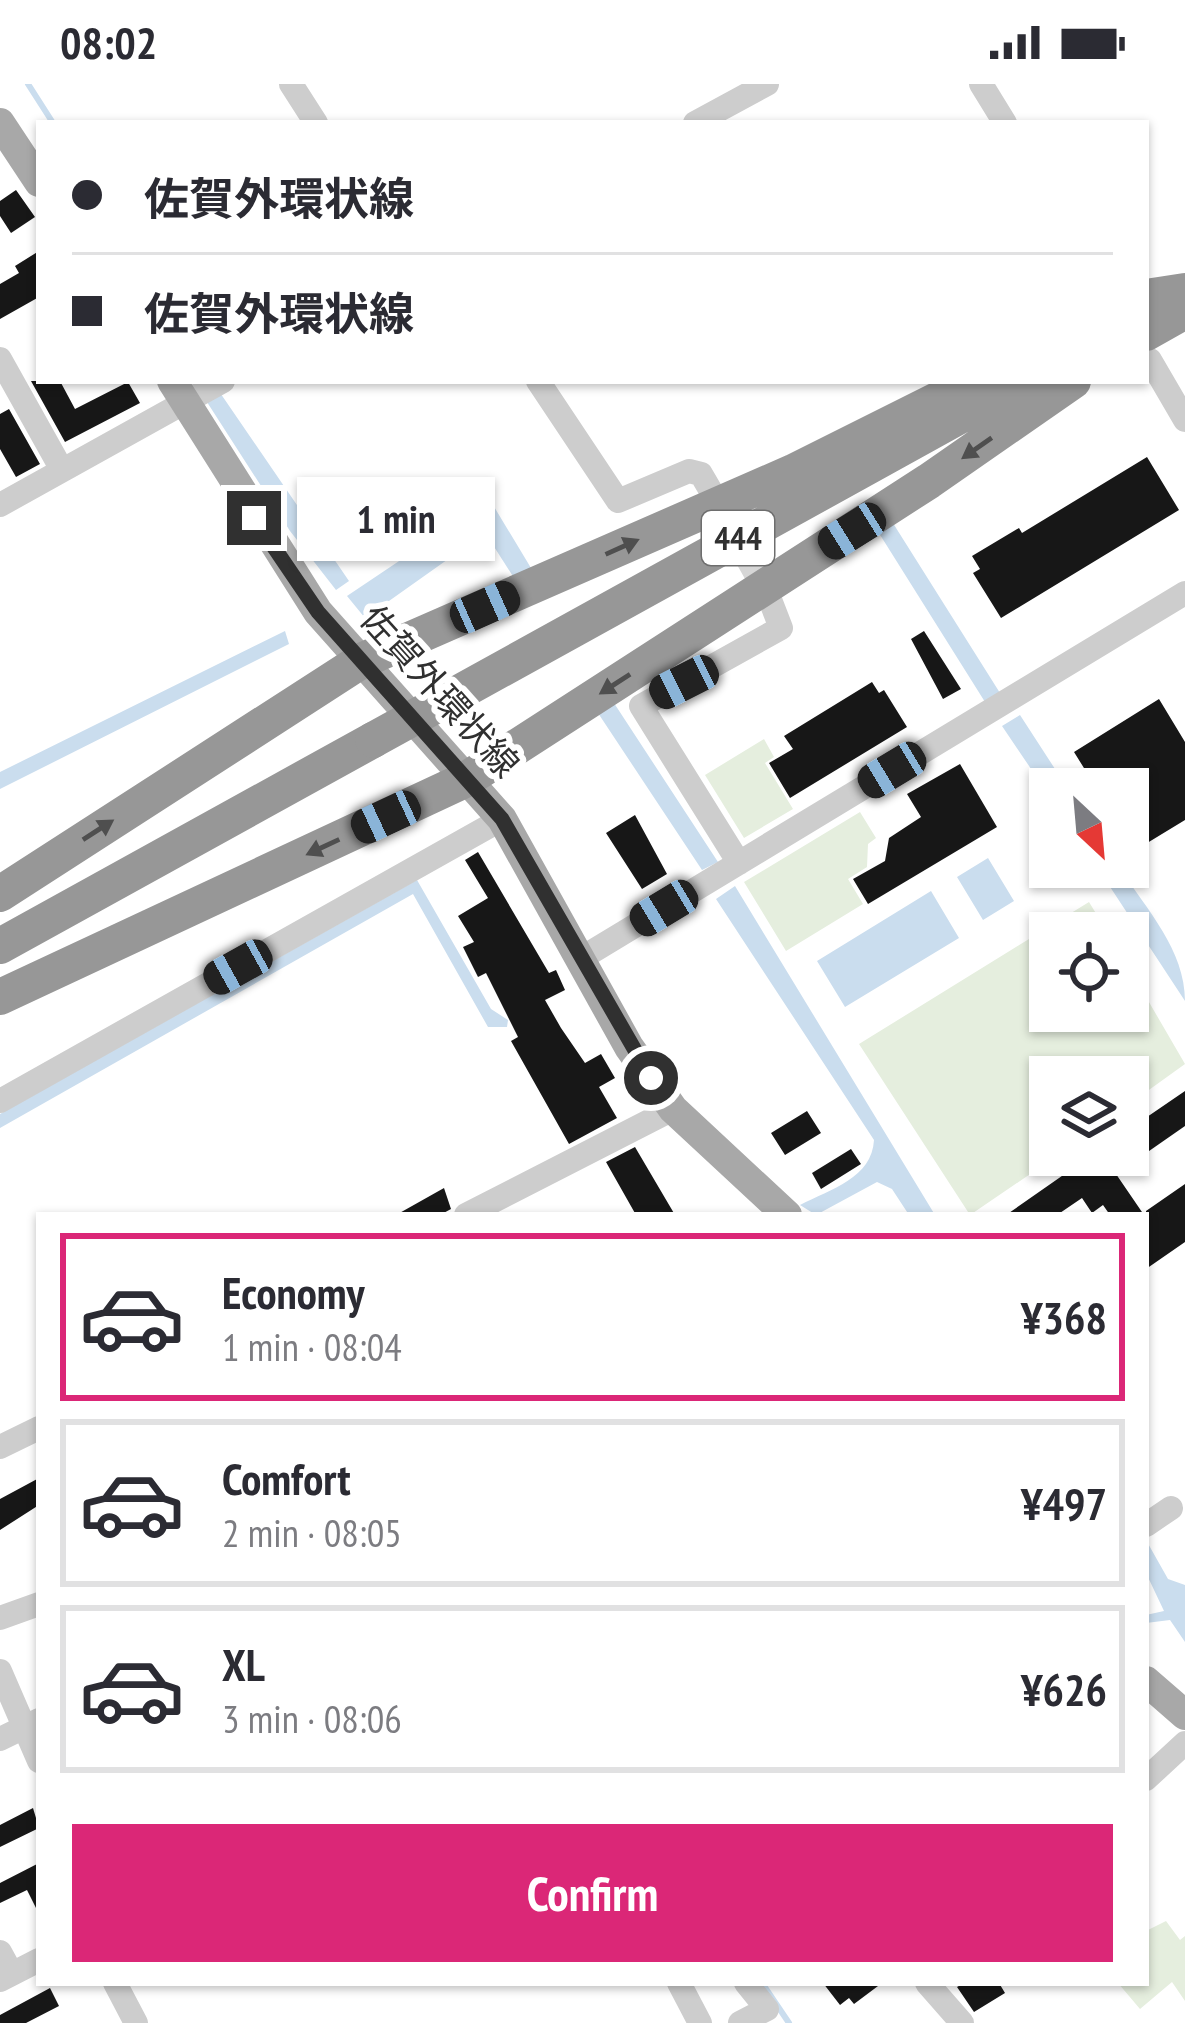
<!DOCTYPE html>
<meta charset="utf-8">
<style>
:root{--surface:#fff;--page:#f7f7f7;--text:#2b2b33;--muted:#7c7c81;--line:#e1e1e2;--accent:#db2777}
body{margin:0;font-family:"PT Sans Narrow","Noto Sans JP",sans-serif;background:var(--page);color:var(--text);height:100vh;display:flex;flex-direction:column;font-size:45px;white-space:nowrap}
*{box-sizing:border-box;margin:0}
p{font-size:39px;color:var(--muted)}
.icon{flex:none;width:66px;height:66px;fill:none;stroke:currentColor;stroke-width:2;stroke-linecap:round;stroke-linejoin:round}
.map{position:relative;flex:1;overflow:hidden}
.panel{position:absolute;left:36px;top:1128px;width:1113px;height:774px;display:flex;flex-direction:column;background:var(--surface);border-radius:0px;box-shadow:0 3px 9px #0004}
.panel>*{flex:none}
.guide{position:absolute;left:36px;top:36px;width:1113px;height:264px;border-radius:0px;box-shadow:0 3px 9px #0004;display:grid;align-content:center;height:264px;padding:0 36px;background:var(--surface)}
.needle{width:78px;rotate:154deg}
.tools{position:absolute;left:1029px;top:684px;display:grid;gap:24px}
.tools a{display:grid;place-items:center;width:120px;height:120px;border-radius:0px;background:var(--surface);box-shadow:0 3px 9px #0004;font-size:60px}
.end{position:absolute;width:54px;height:54px;margin:-27px;border:15px solid #303030;background:#fff;box-shadow:0 0 0 6px #fff}
.from{border-radius:50%}
.bubble{position:absolute;height:84px;border-radius:0px;background:var(--surface);box-shadow:0 3px 9px #0004;font-size:39px;font-weight:600;line-height:84px;text-align:center}
.car{position:absolute;width:36px;height:72px;margin:-36px -18px;border-radius:15px;box-shadow:0 0 9px 3px #0007;background:linear-gradient(#222 24%,#8ab4d8 0 40%,#222 0 76%,#8ab4d8 0 86%,#222 0)}
.guide b{display:flex;align-items:center;gap:42px;height:114px;font-size:45px}
.guide b+b{border-top:3px solid var(--line)}
.guide i{width:30px;height:30px;background:var(--text)}
ul{padding:21px 0 0;list-style:none}
li{display:flex;align-items:center;gap:36px;height:168px;margin:0 24px 18px;padding:0 12px;border:6px solid var(--line);border-radius:0px}
li div{flex:1}
li b{display:block;font-size:45px}
li em{font-style:normal;font-weight:600}
li.selected{border-color:var(--accent)}
li>.icon{width:108px;height:108px;stroke-width:1.5}
.cta{display:flex;gap:24px;margin-top:auto;padding:24px 36px}
.cta a{flex:1;height:138px;border-radius:0px;background:var(--accent);color:#fff;font-size:48px;font-weight:600;line-height:138px;text-align:center}
.status{display:flex;justify-content:space-between;align-items:center;height:84px;padding:0 60px;background:var(--surface);direction:ltr}
.status svg{height:33px;fill:currentColor}
.map>svg:first-child{display:block}
.green{fill:#e5eede}
.water{fill:#caddee}
.lines{fill:none;stroke-linecap:round;stroke-linejoin:round}
.stream{stroke:#caddee;stroke-width:6}
.building{fill:#171717}
.minor-tunnel{stroke:#d6d6d6;stroke-width:24;stroke-dasharray:24 12;stroke-linecap:butt}
.minor{stroke:#cdcdcd;stroke-width:24}
.major{stroke:#a8a8a8;stroke-width:30}
.highway{stroke:#979797;stroke-width:36}
.highway-bridge{stroke:#979797;stroke-width:36}
.oneway{fill:#4f4f4f}
.route{stroke:#303030;stroke-width:15}
.labels{text-anchor:middle;stroke-width:12;stroke-linejoin:round;paint-order:stroke}
.shield{fill:#fff;stroke:#6e6e6e;stroke-width:3}
.shield-label{font-size:33px;font-weight:bold;fill:#303030}
.street-label{font-size:36px;fill:#303030;stroke:#fff}
</style>
<div class="status"><b>08:02</b><svg viewBox="0 0 49 12"><path d="M0 12V9h3v3zM5 12V6h3v6zM10 12V3h3v9zM15 12V0h3v12zM26 1h20v11H26zM47 4h2v5h-2z"/></svg></div>
<div class="map">
<svg width="1185" height="1939" viewBox="0 0 1185 1939">
<rect width="100%" height="100%" fill="#fff"/>
<path class="green" d="M764 655 774 673 765 679 793 725 744 754 705 691Z
M860 728 876 754 868 760 867 783 848 795 863 820 786 867 744 798Z
M1089 818 1108 849H1050V927H1128V882L1185 980 1128 1021V993H1050V1071H1058L970 1131 859 960Z
M1166 1837 1180 1856 1185 1852V1917L1172 1898 1140 1925 1118 1899H1146V1847Z"/>
<path class="water" d="M188 297H212L349 497 336 506 290 447 196 301Z
M490 416 534 489 516 497 491 458 468 461 365 534 347 512Z
M891 436 1000 609 985 618 877 446Z
M285 547 289 560 0 705V688Z
M612 616 718 778 702 786 596 626Z
M1020 631 1068 705H1050V713L1002 642Z
M988 774 1014 817 983 836 957 793Z
M1097 783H1119C1147 826 1185 866 1185 917Z
M417 796 491 925 508 936 507 943H488L413 810 0 1044V1030Z
M735 802 935 1131H909L892 1105 877 1098 816 1131 800 1121C831 1105 872 1094 874 1056L716 815Z
M931 807 959 854 845 923 817 877Z
M1146 1456 1168 1495 1185 1501V1558L1170 1536 1146 1539V1531L1164 1527 1146 1489Z"/>
<g class="lines">
<path class="stream" d="M28 0 53 39
M762 1899 789 1939"/>
</g>
<path class="building" d="M16 106 35 133 11 149 0 132V117Z
M39 167V213L0 235V200L19 189 15 182Z
M31 297H60L75 325 128 298 140 319 65 358Z
M9 325 40 380 16 393 0 365V330Z
M1147 373 1179 426 1001 534 973 489 980 485 972 472 1019 444 1022 449Z
M924 547 961 605 943 615 911 555Z
M872 598 879 609 884 606 907 643 790 714 769 679 793 665 784 652Z
M1159 615 1185 658V736L1134 767 1128 758V705H1097L1074 668Z
M960 680 997 743 868 820 853 795 885 777 889 754 921 733 907 710Z
M635 731 667 790 642 805 606 749Z
M478 768 549 889 556 886 565 906 545 916 561 944 585 979 601 970 615 994 599 1003 617 1034 569 1060 511 957 518 953 486 889 478 893 463 863 474 858 458 832 488 814 465 776Z
M1185 1007V1042L1116 1090 1144 1131H1110L1103 1121 1092 1129 1082 1114 1057 1131H1006L1092 1071H1128V1046Z
M807 1027 821 1049 785 1071 771 1049Z
M635 1063 675 1131H636L606 1078Z
M851 1065 861 1080 821 1105 812 1089Z
M1185 1100V1158L1146 1185V1127Z
M444 1104 451 1125 440 1131H396Z
M39 1394V1421L0 1446V1415Z
M33 1724 39 1744 0 1763V1741Z
M39 1779V1830L27 1806 0 1819V1799Z
M823 1899H882L854 1920 849 1914 840 1921Z
M964 1899H999L1005 1909 974 1928 957 1903Z
M50 1904 59 1922 26 1939H0V1931Z"/>
<g class="lines">
<path class="minor-tunnel" d="M729 442 769 513"/>
<path class="minor" d="M291 0 316 39
M981 0 1005 39
M695 39 767 0
M0 275 62 386
M1150 276 1185 336
M538 297 618 417 689 387 701 390 715 414
M0 421 223 297
M739 779 641 622 781 544 769 513
M580 875 1185 509
M0 1017 502 735
M466 1131 673 1025
M0 1363 39 1344
M1146 1441 1171 1424
M0 1534 39 1520
M0 1587 39 1677
M0 1655 39 1636
M1146 1695 1185 1659
M0 1868 12 1890
M0 1896 39 1876
M115 1899 136 1939
M679 1899 700 1939
M927 1899 962 1939
M740 1939 767 1925 746 1899"/>
<path class="major" d="M0 39 39 98
M172 297 318 528 502 735 629 963 673 1025 787 1131
M1146 1597 1185 1631"/>
<path class="highway" d="M1146 213 1185 207
M1146 249 1185 227
M453 612 1023 297
M0 810 361 577 793 388 975 297
M0 862 373 656
M0 913 467 695 929 397 1073 297"/>
<path class="highway-bridge" d="M373 656 453 612"/>
</g>
<defs><path id="oneway-solid" d="M-6-.8H1V-3.2L6.5 0L1 3.2V.8H-6Z" transform="scale(3)"/></defs>
<g class="oneway">
<use href="#oneway-solid" transform="translate(977 364) rotate(145)"/>
<use href="#oneway-solid" transform="translate(622 463) rotate(-24)"/>
<use href="#oneway-solid" transform="translate(615 600) rotate(147)"/>
<use href="#oneway-solid" transform="translate(98 746) rotate(-33)"/>
<use href="#oneway-solid" transform="translate(323 763) rotate(155)"/>
</g>
<g class="lines">
<path class="route" d="M254 434 318 528 502 735 651 994"/>
</g>
<g class="labels">
<rect class="shield" x="702" y="427" width="72" height="54" rx="9"/>
<g class="shield-label">
<text x="738" y="466">444</text>
</g>
<g class="street-label">
<text transform="translate(440 607) rotate(48)" y="13">佐賀外環状線</text>
</g>
</g>
</svg>
<div class="tools">
<a><svg class="needle" viewBox="-14 -14 28 28"><path d="M0-13l5 13h-10z" fill="#e53935"/><path d="M0 13l5-13h-10z" fill="#7c7c81"/></svg></a>
<a><svg class="icon" aria-label="locate" viewBox="0 0 24 24"><circle cx="12" cy="12" r="6"/><path d="M12 2v4M12 18v4M2 12h4M18 12h4"/></svg></a>
<a><svg class="icon" aria-label="layers" viewBox="0 0 24 24"><path d="M12 4l9 5-9 5-9-5zM3 14l9 5 9-5"/></svg></a>
</div>
<i class="end from" style="left:651px;top:994px"></i>
<i class="end" style="left:254px;top:434px"></i>
<div class="bubble" style="left:297px;top:393px;width:198px">1 min</div>
<i class="car" style="left:852px;top:447px;rotate:238deg"></i>
<i class="car" style="left:485px;top:523px;rotate:66deg"></i>
<i class="car" style="left:684px;top:598px;rotate:243deg"></i>
<i class="car" style="left:892px;top:686px;rotate:239deg"></i>
<i class="car" style="left:386px;top:733px;rotate:245deg"></i>
<i class="car" style="left:664px;top:824px;rotate:239deg"></i>
<i class="car" style="left:238px;top:883px;rotate:241deg"></i>
<div class="guide">
<b><i class="from"></i>佐賀外環状線</b>
<b><i></i>佐賀外環状線</b>
</div>
<section class="panel">
<ul>
<li class="selected"><svg class="icon" aria-label="car" viewBox="0 0 24 24"><path d="M5 17H2v-5l4-1 3-4h7l3 4 3 1v5h-3M9 17h6M6 11h13"/><circle cx="7" cy="17" r="2"/><circle cx="17" cy="17" r="2"/></svg><div><b>Economy</b><p>1 min · 08:04</p></div><em>¥368</em></li>
<li><svg class="icon" aria-label="car" viewBox="0 0 24 24"><path d="M5 17H2v-5l4-1 3-4h7l3 4 3 1v5h-3M9 17h6M6 11h13"/><circle cx="7" cy="17" r="2"/><circle cx="17" cy="17" r="2"/></svg><div><b>Comfort</b><p>2 min · 08:05</p></div><em>¥497</em></li>
<li><svg class="icon" aria-label="car" viewBox="0 0 24 24"><path d="M5 17H2v-5l4-1 3-4h7l3 4 3 1v5h-3M9 17h6M6 11h13"/><circle cx="7" cy="17" r="2"/><circle cx="17" cy="17" r="2"/></svg><div><b>XL</b><p>3 min · 08:06</p></div><em>¥626</em></li>
</ul>
<div class="cta"><a>Confirm</a></div>
</section>
</div>
